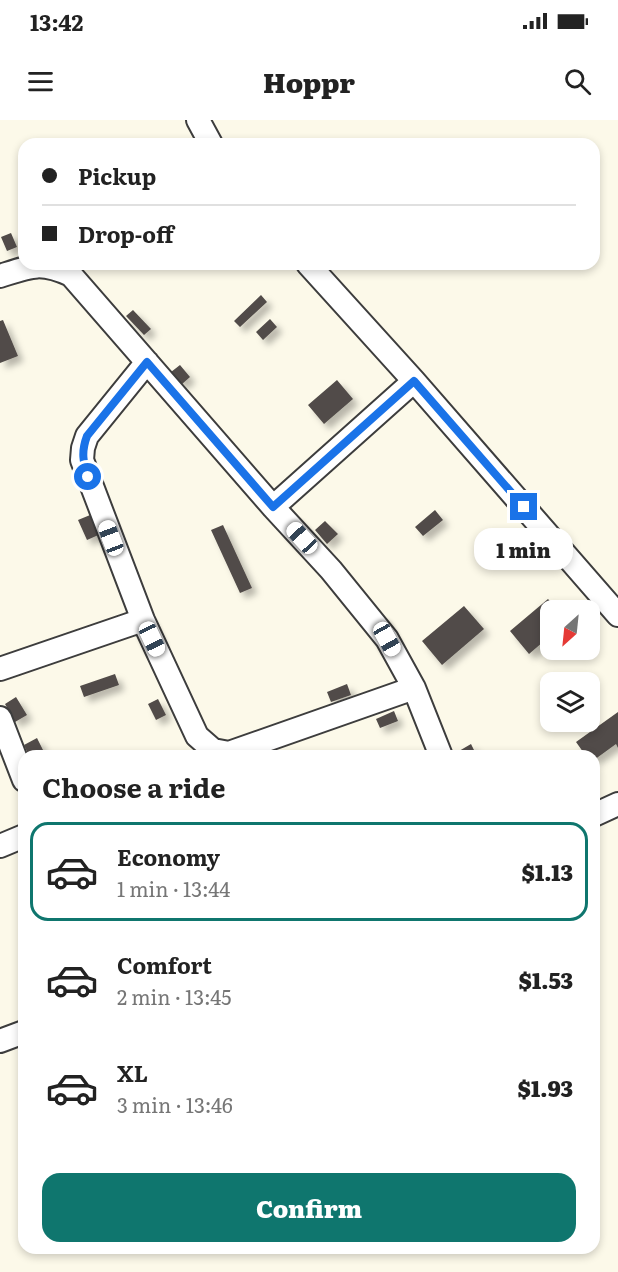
<!DOCTYPE html>
<meta charset="utf-8">
<style>
:root{--surface:#fff;--page:#f2f2f2;--text:#222;--muted:#767676;--line:#e0e0e0;--accent:#0f766e}
body{margin:0;font-family:Literata,serif;background:var(--page);color:var(--text);height:100vh;display:flex;flex-direction:column;font-size:22px;white-space:nowrap}
*{box-sizing:border-box;margin:0}
p{font-size:20px;color:var(--muted)}
.icon{flex:none;width:33px;height:33px;fill:none;stroke:currentColor;stroke-width:2;stroke-linecap:round;stroke-linejoin:round}
.map{position:relative;flex:1;overflow:hidden}
.sheet{position:absolute;left:18px;top:630px;width:582px;height:504px;display:flex;flex-direction:column;background:var(--surface);border-radius:18px;box-shadow:0 3px 9px #0003}
.sheet>*{flex:none}
.banner{position:absolute;left:18px;top:18px;width:582px;height:132px;border-radius:18px;box-shadow:0 3px 9px #0003;display:grid;align-content:center;height:132px;padding:0 24px;background:var(--surface)}
.needle{width:39px;rotate:207deg}
.buttons{position:absolute;left:540px;top:480px;display:grid;gap:12px}
.buttons a{display:grid;place-items:center;width:60px;height:60px;border-radius:12px;background:var(--surface);box-shadow:0 3px 9px #0003;font-size:30px}
.end{position:absolute;width:27px;height:27px;margin:-14px;border:8px solid #1a73e8;background:#fff;box-shadow:0 0 0 3px #fff}
.from{border-radius:50%}
.bubble{position:absolute;height:42px;border-radius:18px;background:var(--surface);box-shadow:0 3px 9px #0003;font-size:20px;font-weight:800;line-height:42px;text-align:center}
.car{position:absolute;width:18px;height:36px;margin:-18px -9px;border-radius:8px;box-shadow:0 0 4px 2px #0007;background:linear-gradient(#fff 24%,#345 0 40%,#fff 0 76%,#345 0 86%,#fff 0)}
.banner b{display:flex;align-items:center;gap:21px;height:57px;font-size:22px}
.banner b+b{border-top:2px solid var(--line)}
.banner i{width:15px;height:15px;background:var(--text)}
ul{padding:0;list-style:none}
li{display:flex;align-items:center;gap:18px;height:99px;margin:0 12px 9px;padding:0 12px;border:3px solid transparent;border-radius:18px}
li div{flex:1}
li b{display:block;font-size:22px}
li em{font-style:normal;font-weight:800}
li.current{border-color:var(--accent)}
li>.icon{width:54px;height:54px;stroke-width:1.5}
h2{padding:0 24px;font-size:27px;line-height:72px}
.primary-button{display:flex;gap:12px;margin-top:auto;padding:12px 24px}
.primary-button a{flex:1;height:69px;border-radius:18px;background:var(--accent);color:#fff;font-size:24px;font-weight:800;line-height:69px;text-align:center}
.status{display:flex;justify-content:space-between;align-items:center;height:42px;padding:0 30px;background:var(--surface);direction:ltr}
.status svg{height:16px;fill:currentColor}
header{display:flex;justify-content:space-between;align-items:center;height:78px;padding:0 24px;background:var(--surface);font-size:27px;font-weight:800}
.map>svg:first-child{display:block}
.building{fill:#514b48;filter:url(#shadow)}
.lines{fill:none;stroke-linecap:round;stroke-linejoin:round}
.street-casing{stroke:#3d3d3d;stroke-width:26}
.street{stroke:#fff;stroke-width:22}
.route{stroke:#1a73e8;stroke-width:8}
</style>
<div class="status"><b>13:42</b><svg viewBox="0 0 49 12"><path d="M0 12V9h3v3zM5 12V6h3v6zM10 12V3h3v9zM15 12V0h3v12zM26 1h20v11H26zM47 4h2v5h-2z"/></svg></div>
<header><svg class="icon" aria-label="menu" viewBox="0 0 24 24"><path d="M4 6h16M4 12h16M4 18h16"/></svg>Hoppr<svg class="icon" aria-label="search" viewBox="0 0 24 24"><circle cx="10" cy="10" r="6"/><path d="M15 15l6 6"/></svg></header>
<div class="map">
<svg width="618" height="1152" viewBox="0 0 618 1152">
<defs>
<filter id="shadow"><feDropShadow dx="5.5" dy="5.5" stdDeviation="3" flood-color="#0004"/></filter>
</defs>
<rect width="100%" height="100%" fill="#fcf9e9"/>
<path class="building" d="M11 113 17 127 7 131 1 117Z
M261 175 267 182 240 207 234 201Z
M133 190 151 209 144 215 126 196Z
M270 199 277 207 263 220 256 212Z
M3 200 18 236 0 243V201Z
M180 245 190 257 181 265 171 252Z
M337 260 353 279 324 304 308 285Z
M435 390 443 400 423 416 415 407Z
M95 393 103 413 87 420 78 400Z
M325 401 338 414 327 424 315 410Z
M223 405 252 468 240 473 211 410Z
M548 479 558 490H550V516L529 534 510 511Z
M464 486 484 509 442 545 422 521Z
M115 554 119 565 84 577 80 566Z
M347 564 351 575 331 582 327 572Z
M16 577 27 595 15 602 5 584Z
M158 579 166 595 156 600 148 584Z
M394 591 398 601 380 608 376 599Z
M618 592V628L616 624 594 640V636H586L576 622Z
M37 618 43 630 29 636 24 625Z
M471 624 477 636H461L459 631Z"/>
<g class="lines">
<defs>
<path id="street" d="M198 0 211 24
M308 144 414 261 618 495
M0 156C31 146 40 141 71 155L273 387 331 450 387 519 414 568 441 636
M147 242 87 316 83 328 82 340 143 500 197 616 213 630 229 633 414 568
M273 387 414 261
M0 549 143 500
M0 598 24 660
M594 695 618 684
M0 726 24 716
M0 921 24 912"/>
</defs>
<use href="#street" class="street-casing"/>
<use href="#street" class="street"/>
</g>
<g class="lines">
<path class="route" d="M88 357C83 342 81 332 87 316L147 242 273 387 414 261 524 387"/>
</g>
</svg>
<div class="buttons">
<a><svg class="needle" viewBox="-14 -14 28 28"><path d="M0-13l5 13h-10z" fill="#e53935"/><path d="M0 13l5-13h-10z" fill="#767676"/></svg></a>
<a><svg class="icon" aria-label="layers" viewBox="0 0 24 24"><path d="M12 4l9 5-9 5-9-5zM3 14l9 5 9-5"/></svg></a>
</div>
<i class="end from" style="left:88px;top:357px"></i>
<i class="end" style="left:524px;top:387px"></i>
<div class="bubble" style="left:474px;top:408px;width:99px">1 min</div>
<i class="car" style="left:111px;top:418px;rotate:339deg"></i>
<i class="car" style="left:302px;top:418px;rotate:317deg"></i>
<i class="car" style="left:152px;top:519px;rotate:155deg"></i>
<i class="car" style="left:387px;top:519px;rotate:151deg"></i>
<div class="banner">
<b><i class="from"></i>Pickup</b>
<b><i></i>Drop-off</b>
</div>
<section class="sheet">
<h2>Choose a ride</h2>
<ul>
<li class="current"><svg class="icon" aria-label="car" viewBox="0 0 24 24"><path d="M5 17H2v-5l4-1 3-4h7l3 4 3 1v5h-3M9 17h6M6 11h13"/><circle cx="7" cy="17" r="2"/><circle cx="17" cy="17" r="2"/></svg><div><b>Economy</b><p>1 min · 13:44</p></div><em>$1.13</em></li>
<li><svg class="icon" aria-label="car" viewBox="0 0 24 24"><path d="M5 17H2v-5l4-1 3-4h7l3 4 3 1v5h-3M9 17h6M6 11h13"/><circle cx="7" cy="17" r="2"/><circle cx="17" cy="17" r="2"/></svg><div><b>Comfort</b><p>2 min · 13:45</p></div><em>$1.53</em></li>
<li><svg class="icon" aria-label="car" viewBox="0 0 24 24"><path d="M5 17H2v-5l4-1 3-4h7l3 4 3 1v5h-3M9 17h6M6 11h13"/><circle cx="7" cy="17" r="2"/><circle cx="17" cy="17" r="2"/></svg><div><b>XL</b><p>3 min · 13:46</p></div><em>$1.93</em></li>
</ul>
<div class="primary-button"><a>Confirm</a></div>
</section>
</div>
